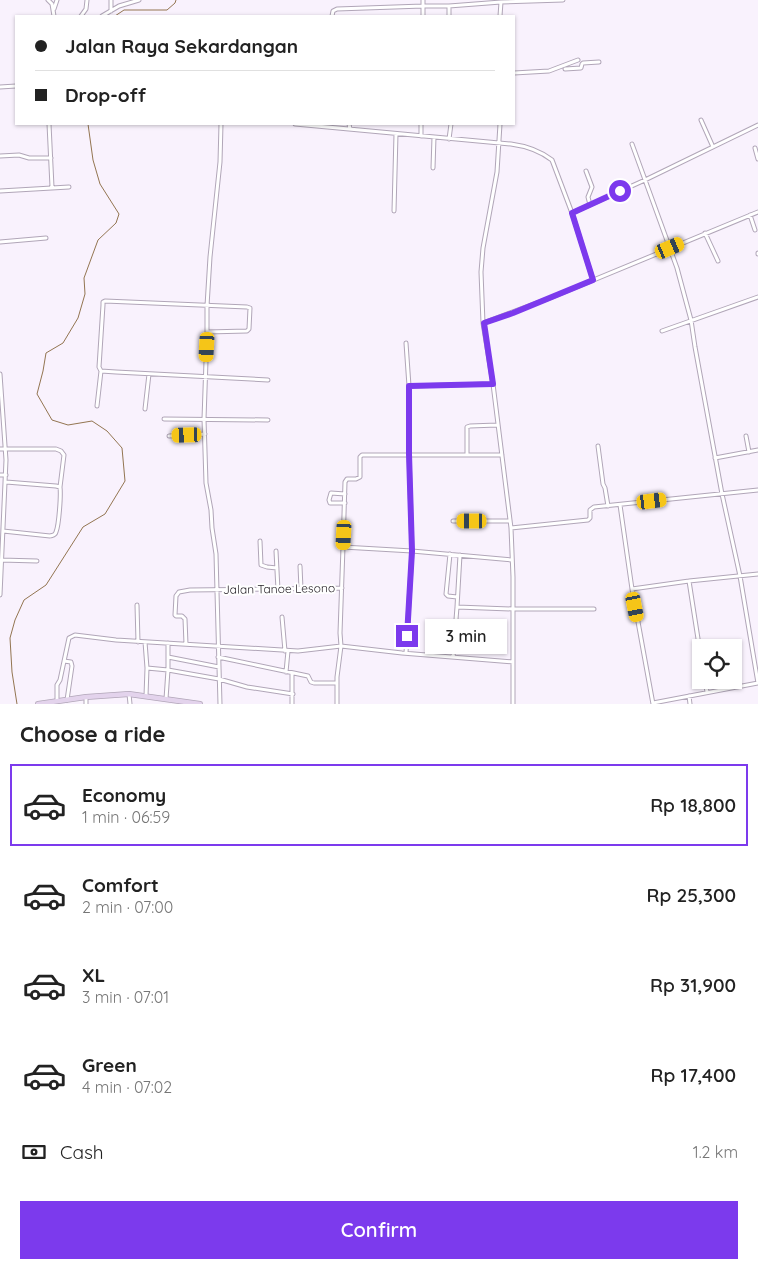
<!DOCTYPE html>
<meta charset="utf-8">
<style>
:root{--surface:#fff;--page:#f2f2f2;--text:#222;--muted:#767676;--line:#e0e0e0;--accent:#7c3aed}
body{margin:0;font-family:Quicksand,sans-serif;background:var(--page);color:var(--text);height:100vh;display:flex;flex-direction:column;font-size:19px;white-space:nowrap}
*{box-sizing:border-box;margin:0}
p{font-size:16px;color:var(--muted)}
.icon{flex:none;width:28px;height:28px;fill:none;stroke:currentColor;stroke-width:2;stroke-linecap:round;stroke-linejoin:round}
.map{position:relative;height:704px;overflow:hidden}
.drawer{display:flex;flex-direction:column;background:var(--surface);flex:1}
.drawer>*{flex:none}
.banner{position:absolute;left:15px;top:15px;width:500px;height:110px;border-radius:0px;box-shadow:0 1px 4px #0004;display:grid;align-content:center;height:110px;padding:0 20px;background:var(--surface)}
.controls{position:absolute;left:692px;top:639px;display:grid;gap:10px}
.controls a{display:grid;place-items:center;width:50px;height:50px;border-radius:0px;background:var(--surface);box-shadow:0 1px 4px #0004;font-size:25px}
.end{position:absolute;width:22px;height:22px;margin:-11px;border:6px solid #7c3aed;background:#fff;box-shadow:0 0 0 2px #fff}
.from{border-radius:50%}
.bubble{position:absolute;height:35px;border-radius:0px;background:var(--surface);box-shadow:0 1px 4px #0004;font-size:16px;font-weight:600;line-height:35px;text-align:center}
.car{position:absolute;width:15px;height:30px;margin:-15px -8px;border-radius:6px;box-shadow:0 0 4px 1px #0007;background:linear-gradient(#f5c518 24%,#345 0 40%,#f5c518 0 76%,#345 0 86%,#f5c518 0)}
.banner b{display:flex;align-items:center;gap:18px;height:48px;font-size:19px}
.banner b+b{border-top:1px solid var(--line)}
.banner i{width:12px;height:12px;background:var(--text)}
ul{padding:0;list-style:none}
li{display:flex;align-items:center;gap:15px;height:82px;margin:0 10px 8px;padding:0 10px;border:2px solid transparent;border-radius:0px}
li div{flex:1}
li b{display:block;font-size:19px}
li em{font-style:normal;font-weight:600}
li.current{border-color:var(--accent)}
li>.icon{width:45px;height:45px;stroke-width:1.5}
h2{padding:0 20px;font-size:22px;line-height:60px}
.pay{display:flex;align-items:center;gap:12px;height:55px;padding:0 20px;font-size:19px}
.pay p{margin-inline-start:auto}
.primary-button{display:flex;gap:10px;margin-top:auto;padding:10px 20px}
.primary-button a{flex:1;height:58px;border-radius:0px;background:var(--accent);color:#fff;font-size:20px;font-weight:600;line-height:58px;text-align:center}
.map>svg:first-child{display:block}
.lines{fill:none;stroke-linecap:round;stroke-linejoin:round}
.stream{stroke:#937551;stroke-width:1}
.street-casing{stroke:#b1a6b8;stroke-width:5}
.secondary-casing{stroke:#b1a6b8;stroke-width:6}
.street{stroke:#fff;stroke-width:3}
.secondary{stroke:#e3d3ec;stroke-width:4.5}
.route{stroke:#7c3aed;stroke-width:6}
.labels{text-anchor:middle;stroke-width:4;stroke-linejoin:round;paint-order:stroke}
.street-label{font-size:12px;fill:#28232a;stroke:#fff}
</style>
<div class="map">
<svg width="758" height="704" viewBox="0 0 758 704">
<rect width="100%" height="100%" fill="#f9f2fd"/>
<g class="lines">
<path class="stream" d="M115 16 124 10H167L175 3 176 0
M17 704 12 672 10 638 15 620 24 600 46 585 83 527 105 514 125 481 122 448 107 431 92 421 68 425 52 420 37 394 43 371 46 353 63 343 78 318 85 294 84 278 98 240 116 223 119 214 100 184 93 160 88 124"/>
<defs>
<path id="street" d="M48 0 52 4 54 16
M54 9 57 0
M111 11V0
M81 16 86 9 87 0
M102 16 119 6 139 0
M332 16 333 11 337 9 423 6H449L501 2 563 0
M423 16V0
M449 16V6
M500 16 501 2
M565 69 581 68 582 64 583 63 599 62
M514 73 549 71 578 60
M0 87 16 86
M701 120 713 147
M49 124 52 187
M295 124 511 144C526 146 539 150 552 160L572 213 645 180 758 125
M349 124 350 129
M500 124 497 172 483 248 481 272 483 323 493 384 511 528 513 577V704
M421 136V124
M449 139 451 124
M632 144 677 268 691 320 695 347 722 494 740 576 758 683
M755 148 758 159
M0 156 19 155 29 158H51
M433 168 434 137
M586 171 592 187 588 197 590 205
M0 191 69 187
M394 211 396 134
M572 213 593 280
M750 215 755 230
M705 233 718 261
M0 242 46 238
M758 253V254
M483 323 550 298 758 212
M662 331 758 297
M207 332 247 331 249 329 250 308 247 307 105 301 103 302V305L99 367 101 371 116 372 268 380
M406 343 409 386
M0 374 6 460 0 595
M97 406 101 371
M145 409 149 374
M164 419 268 420
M169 436 205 434
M746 436 749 452
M598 446 603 484 605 488 608 506
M0 449H56L61 451 64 455 60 487
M467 455V427L470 426 497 425
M715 458 758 450
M0 475H6
M345 503H330L329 500 331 493 345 494
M620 505 632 589 653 704
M453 521H510
M511 528 588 520 590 518V510L594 507 758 490
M3 531 50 536C53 535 55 536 56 532 59 525 61 495 60 487L56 486 6 482
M260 541 261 565 267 567 277 568
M343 547 345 482 347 479H356L360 477V457L362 455H502
M276 551 278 590
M450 554 446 594 448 596 457 597
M1 560 37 561
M300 566 301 589
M689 581 701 658
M632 589 689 581 758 574
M137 605 138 642
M457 607 460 555
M282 617 285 651
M145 642 147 668
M186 644 185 619 182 616H176L175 615 176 596 179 592 190 590 342 588
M406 653 412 551 409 454V386L493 384
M168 657 219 667
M218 657 308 676 311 682 314 683H337
M453 657 457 607 513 609H594
M64 661 71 662 72 666 67 700
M286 672 288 651
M292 673V704
M705 680 707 692
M129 694 130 704
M146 696 147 668 168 670 219 679 247 687 293 694
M689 696 690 704
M86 697V704
M166 699 168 670V643
M57 701V685L60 680 69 638 75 635 116 640 298 651 341 646 402 653 513 662
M653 703 758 683
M220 704 216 554 212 528 211 510 206 483 204 419 207 332V306L210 257 220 162 221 124
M337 704V677L341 646 340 633 343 547 412 551 512 560"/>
<path id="secondary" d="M38 704 86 697 129 694 200 704"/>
</defs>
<use href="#street" class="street-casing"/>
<use href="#secondary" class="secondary-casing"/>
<use href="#street" class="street"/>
<use href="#secondary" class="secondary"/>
</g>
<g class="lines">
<path class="route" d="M407 636 412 551 409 454V386L493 384 484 323 513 313 593 280 572 213 620 191"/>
</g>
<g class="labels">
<g class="street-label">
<text transform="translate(279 589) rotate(-1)" y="4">Jalan Tanoe Lesono</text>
</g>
</g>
</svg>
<div class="controls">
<a><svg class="icon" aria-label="locate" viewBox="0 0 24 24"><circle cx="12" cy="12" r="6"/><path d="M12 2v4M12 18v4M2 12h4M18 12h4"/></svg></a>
</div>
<i class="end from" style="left:620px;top:191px"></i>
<i class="end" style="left:407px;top:636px"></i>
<div class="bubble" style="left:425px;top:619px;width:82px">3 min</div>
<i class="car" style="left:670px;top:248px;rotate:67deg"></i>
<i class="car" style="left:207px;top:347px;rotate:183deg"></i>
<i class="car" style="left:187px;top:435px;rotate:268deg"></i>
<i class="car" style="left:652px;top:501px;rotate:83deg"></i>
<i class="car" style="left:472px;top:521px;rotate:270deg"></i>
<i class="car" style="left:344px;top:535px;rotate:183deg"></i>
<i class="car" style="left:635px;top:607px;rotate:169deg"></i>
<div class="banner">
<b><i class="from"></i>Jalan Raya Sekardangan</b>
<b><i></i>Drop-off</b>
</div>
</div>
<section class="drawer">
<h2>Choose a ride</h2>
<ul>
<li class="current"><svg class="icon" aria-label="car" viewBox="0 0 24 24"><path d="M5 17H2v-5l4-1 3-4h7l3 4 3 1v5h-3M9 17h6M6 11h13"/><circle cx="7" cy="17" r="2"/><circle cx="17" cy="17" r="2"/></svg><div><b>Economy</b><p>1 min · 06:59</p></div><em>Rp 18,800</em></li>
<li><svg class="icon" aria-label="car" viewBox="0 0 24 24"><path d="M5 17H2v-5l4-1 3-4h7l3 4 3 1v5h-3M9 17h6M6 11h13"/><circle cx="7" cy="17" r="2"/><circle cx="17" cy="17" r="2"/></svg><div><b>Comfort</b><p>2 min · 07:00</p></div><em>Rp 25,300</em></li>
<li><svg class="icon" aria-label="car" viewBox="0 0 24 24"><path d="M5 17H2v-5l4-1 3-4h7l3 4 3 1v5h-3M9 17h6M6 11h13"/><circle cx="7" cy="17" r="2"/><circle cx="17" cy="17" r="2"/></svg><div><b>XL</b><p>3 min · 07:01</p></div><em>Rp 31,900</em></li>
<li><svg class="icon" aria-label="car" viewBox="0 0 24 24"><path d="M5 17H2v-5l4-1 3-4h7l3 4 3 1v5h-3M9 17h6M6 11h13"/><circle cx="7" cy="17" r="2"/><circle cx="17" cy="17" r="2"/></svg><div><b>Green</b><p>4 min · 07:02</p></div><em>Rp 17,400</em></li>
</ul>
<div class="pay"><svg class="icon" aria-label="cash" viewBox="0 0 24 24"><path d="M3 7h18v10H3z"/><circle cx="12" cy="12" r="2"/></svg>Cash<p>1.2 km</p></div>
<div class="primary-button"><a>Confirm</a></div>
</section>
